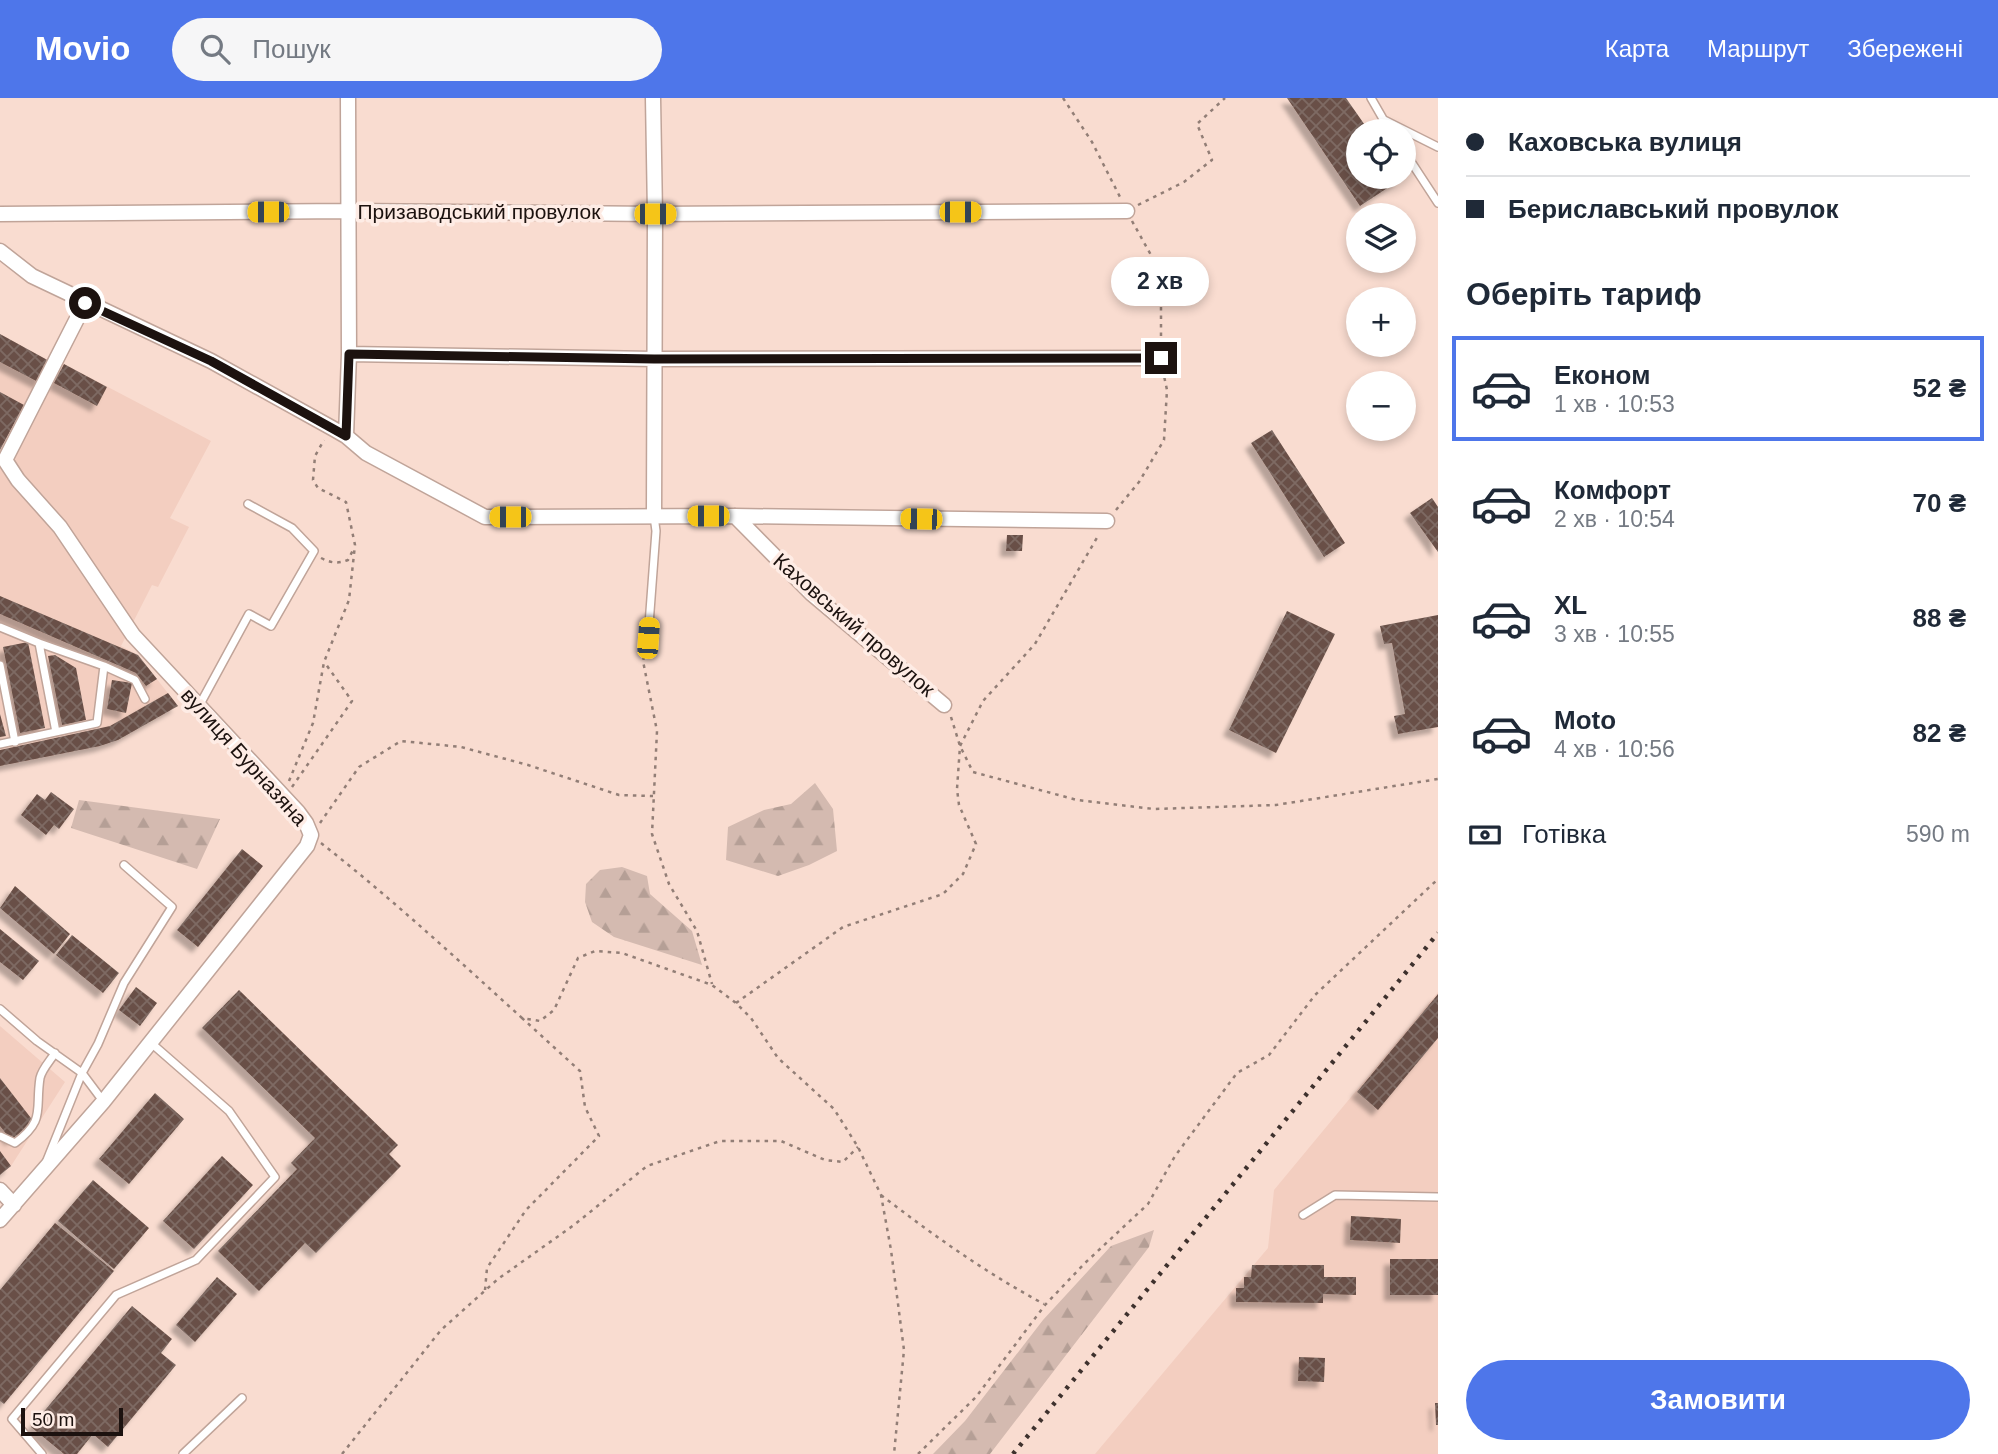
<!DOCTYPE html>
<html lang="uk">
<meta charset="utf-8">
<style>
:root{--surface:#fff;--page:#f6f6f7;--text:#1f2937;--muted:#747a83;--line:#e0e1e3;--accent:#4e76ea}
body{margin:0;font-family:Helvetica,sans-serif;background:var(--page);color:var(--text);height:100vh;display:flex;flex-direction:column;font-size:26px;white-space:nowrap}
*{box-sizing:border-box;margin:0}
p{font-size:23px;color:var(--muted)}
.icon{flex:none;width:38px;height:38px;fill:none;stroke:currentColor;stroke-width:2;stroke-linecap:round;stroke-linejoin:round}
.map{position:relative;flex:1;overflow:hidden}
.details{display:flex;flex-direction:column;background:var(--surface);width:560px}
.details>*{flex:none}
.banner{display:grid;align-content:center;height:154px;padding:0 28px;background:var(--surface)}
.buttons{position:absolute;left:1346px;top:21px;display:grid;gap:14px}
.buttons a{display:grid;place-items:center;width:70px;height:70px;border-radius:50%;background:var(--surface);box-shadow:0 4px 10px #0003;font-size:35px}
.scale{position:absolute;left:21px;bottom:18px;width:102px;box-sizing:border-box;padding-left:7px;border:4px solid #1c120f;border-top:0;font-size:19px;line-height:24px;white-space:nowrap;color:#1c120f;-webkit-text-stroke:5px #feece5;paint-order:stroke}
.end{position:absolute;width:32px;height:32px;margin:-16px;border:9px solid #1c120f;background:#fff;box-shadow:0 0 0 4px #fff}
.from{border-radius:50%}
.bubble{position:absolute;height:49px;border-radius:24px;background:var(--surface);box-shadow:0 4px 10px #0003;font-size:23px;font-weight:700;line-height:49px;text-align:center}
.car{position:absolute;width:21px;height:42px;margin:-21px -10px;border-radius:9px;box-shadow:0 0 5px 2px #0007;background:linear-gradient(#f5c518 24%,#345 0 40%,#f5c518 0 76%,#345 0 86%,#f5c518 0)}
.banner b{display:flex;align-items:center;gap:24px;height:66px;font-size:26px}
.banner b+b{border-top:2px solid var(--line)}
.banner i{width:18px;height:18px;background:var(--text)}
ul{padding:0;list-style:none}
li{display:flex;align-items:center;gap:21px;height:105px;margin:0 14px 10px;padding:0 14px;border:4px solid transparent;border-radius:0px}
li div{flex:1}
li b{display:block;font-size:26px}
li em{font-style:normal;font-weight:700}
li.selected{border-color:var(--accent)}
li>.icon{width:63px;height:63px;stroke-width:1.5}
h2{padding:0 28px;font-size:32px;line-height:84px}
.pay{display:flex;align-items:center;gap:18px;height:77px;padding:0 28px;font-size:26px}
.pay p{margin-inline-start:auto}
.primary-button{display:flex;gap:14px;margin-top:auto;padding:14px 28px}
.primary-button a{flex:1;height:80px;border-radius:42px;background:var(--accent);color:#fff;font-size:28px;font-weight:700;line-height:80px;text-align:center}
header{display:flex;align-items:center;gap:42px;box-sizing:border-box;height:98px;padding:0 35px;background:var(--accent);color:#fff}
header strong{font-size:33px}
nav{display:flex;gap:38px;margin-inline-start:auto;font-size:24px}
.search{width:490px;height:63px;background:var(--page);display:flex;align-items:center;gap:18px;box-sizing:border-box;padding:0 24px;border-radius:38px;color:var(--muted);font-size:26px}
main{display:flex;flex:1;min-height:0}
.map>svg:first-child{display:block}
.built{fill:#f3cec0}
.forest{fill:url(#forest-firs)}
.building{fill:url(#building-cross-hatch);filter:url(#shadow)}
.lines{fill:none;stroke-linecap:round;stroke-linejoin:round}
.service-casing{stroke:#c0a499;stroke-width:10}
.minor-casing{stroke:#c0a499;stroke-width:17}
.path{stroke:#927e76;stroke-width:2.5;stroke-dasharray:3.5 5;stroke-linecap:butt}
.service{stroke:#fff;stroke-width:7}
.minor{stroke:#fff;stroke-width:14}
.rail{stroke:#3e312d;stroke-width:4.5;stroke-dasharray:3.5 7;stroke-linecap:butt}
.route{stroke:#1c120f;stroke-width:9}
.labels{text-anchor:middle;stroke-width:7;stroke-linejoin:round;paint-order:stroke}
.street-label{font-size:21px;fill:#1c120f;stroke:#feece5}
</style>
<header>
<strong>Movio</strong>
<div class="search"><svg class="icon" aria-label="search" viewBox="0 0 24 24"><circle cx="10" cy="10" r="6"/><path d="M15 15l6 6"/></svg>Пошук</div>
<nav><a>Карта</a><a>Маршрут</a><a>Збережені</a></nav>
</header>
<main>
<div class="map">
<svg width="1438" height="1356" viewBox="0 0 1438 1356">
<defs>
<pattern id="forest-firs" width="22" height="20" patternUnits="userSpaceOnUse" patternTransform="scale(1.75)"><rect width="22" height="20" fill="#d4bab0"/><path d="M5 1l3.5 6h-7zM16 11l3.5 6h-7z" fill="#b59f96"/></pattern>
<pattern id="building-cross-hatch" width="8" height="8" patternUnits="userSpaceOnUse" patternTransform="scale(1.75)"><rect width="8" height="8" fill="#695047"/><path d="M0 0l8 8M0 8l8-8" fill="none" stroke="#7e6a63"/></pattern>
<filter id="shadow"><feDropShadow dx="-6" dy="6" stdDeviation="2" flood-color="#0004"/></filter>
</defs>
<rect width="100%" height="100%" fill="#f9dcd0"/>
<path class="built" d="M0 236 51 264 64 266 211 343 170 420 189 429 158 489 152 487 121 548 138 557 178 608 100 648 0 668Z
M1438 894V1356H1095L1268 1150 1274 1092Z
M0 928 65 984 11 1068 0 1076Z"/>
<path class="forest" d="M815 685 833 711 837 753 809 767 778 778 726 762 728 729 764 712 791 706Z
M79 702 220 721 197 771 71 730Z
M622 769 647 778 650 796 692 833 702 867 614 839 592 824 585 804 586 786 600 772Z
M1154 1132 1149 1149 990 1356H933L965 1323 1043 1222 1111 1148Z"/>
<path class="building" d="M1287 0H1346L1369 33H1358V79H1399L1401 81 1360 108Z
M0 236 51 264 40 285 0 264Z
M64 266 107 289 97 308 54 285Z
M0 294 24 307 0 352Z
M1272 332 1345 445 1324 459 1251 345Z
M1432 400 1438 409V454L1410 415Z
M1007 437H1023L1022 453H1006Z
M0 498 138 557 157 581 146 588 136 575 0 516Z
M1287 513 1335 536 1276 655 1229 632Z
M1438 517V629L1398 636 1394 618 1405 616 1392 545 1384 546 1380 528Z
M28 544 45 630 20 635 3 549Z
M55 557 76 570 86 622 62 627 48 558Z
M112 582 132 585 126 615 107 611Z
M168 595 178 608 118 642 100 648 0 668V652L110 628Z
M0 616 6 638 0 639Z
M51 694 74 711 59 731 54 727 46 737 21 717 37 696 45 702Z
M242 751 263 768 198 849 177 832Z
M15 788 70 836 54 856 0 810Z
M0 831 39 863 23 882 0 864Z
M72 837 119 875 103 895 56 857Z
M136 889 157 905 140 928 119 912Z
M239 892 398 1047 389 1056 401 1068 316 1155 305 1145 259 1193 218 1153 297 1071 291 1065 315 1040 202 930Z
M1438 896V940L1378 1012 1357 994Z
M0 980 34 1024 11 1042 0 1028Z
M155 995 184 1021 129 1086 99 1061Z
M0 1053 11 1068 0 1077Z
M222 1058 253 1087 194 1151 163 1123Z
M93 1082 149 1130 114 1171 58 1123Z
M1351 1118 1401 1121 1400 1145 1350 1142Z
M55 1125 114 1173 4 1306 0 1303V1192Z
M1390 1161H1438V1197H1390Z
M1252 1167H1324V1179H1356V1197L1323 1196V1205L1236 1204V1190H1244V1179H1251Z
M217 1179 237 1196 195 1244 176 1227Z
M132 1208 172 1241 161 1255 176 1267 108 1349 93 1336 77 1356H64L31 1329Z
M1299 1259 1325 1260 1324 1284 1298 1283Z
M1435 1305H1438V1327H1436Z"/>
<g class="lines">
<defs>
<path id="service" d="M1371 0 1390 33
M1384 22 1438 49
M1404 53 1438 105
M0 529 39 545 104 568 97 625 0 646
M648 540 656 433 654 418
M39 545 56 634
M0 567 15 644
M104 568 135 582 145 601
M199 608 249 516 271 528 314 453 292 430 248 406
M0 911 37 943 82 975 103 1003
M0 1038 15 1045C46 1022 35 1012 40 980 42 971 50 963 55 955
M47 1062 82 975 98 946 124 885 172 809 124 767
M1303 1117 1335 1097 1438 1099
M42 1356 12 1321 116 1197 196 1162 275 1079 229 1013 150 944
M183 1356 242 1300"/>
<path id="minor" d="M653 0 655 116 654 418
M0 116 348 113 655 116 1127 113
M0 153 32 178 211 263 332 330 346 338 366 355 485 419 735 418 1107 423
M349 256 654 261 1161 260
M346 338 349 256 348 0
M735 418 812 496 944 607
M0 1092 14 1107
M0 1122 103 1004 307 748 311 737 306 725 298 714 133 537 60 429 18 382 5 362 85 205"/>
</defs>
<use href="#service" class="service-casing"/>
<use href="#minor" class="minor-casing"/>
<path class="path" d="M1063 0 1092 44 1120 99
M1138 107 1184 84 1212 62 1197 26 1225 0
M1132 123 1161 175V246
M1116 412 1139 384 1164 342 1167 292 1163 273
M321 460C331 465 337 466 348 462L354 450
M646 550 643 563 657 633 652 736 669 786 697 833 712 886
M951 619 960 648 973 674 1077 702 1154 711 1276 707 1438 681
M289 683 313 625 324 564 349 502 355 447 346 404 318 390 313 382 315 358 324 342
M292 689 352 603 325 565
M320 725 359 669 401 643 461 649 528 667 619 697 653 698
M321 745C391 800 456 860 522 920L540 923 554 912 578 860 595 853 622 855 712 887 736 905 751 920 778 960 834 1011 858 1049 881 1097 891 1152 904 1252 894 1356
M736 905 843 829 943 796 963 776 976 746 959 707 957 691 960 648 983 603 1035 546 1098 438
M881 1097C933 1137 986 1175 1044 1206
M485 1192 487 1170 526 1112 599 1038 585 1009 580 973 522 920
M342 1356 441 1232 498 1181 574 1127 647 1068 720 1043H781L825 1062 843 1064 858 1049
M918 1356 976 1299 1045 1207 1085 1165 1148 1106 1175 1058 1237 975 1269 957 1315 897 1438 781"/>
<use href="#service" class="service"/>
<use href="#minor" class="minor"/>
<path class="rail" d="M1013 1356 1438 835"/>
</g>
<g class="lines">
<path class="route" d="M85 205 211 263 346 338 349 256 654 261 1161 260"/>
</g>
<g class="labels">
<g class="street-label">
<text x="479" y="121">Призаводський провулок</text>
<text transform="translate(854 527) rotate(41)" y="7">Каховський провулок</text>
<text transform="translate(244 659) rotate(48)" y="7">вулиця Бурназяна</text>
</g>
</g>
</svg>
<div class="buttons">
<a><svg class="icon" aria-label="locate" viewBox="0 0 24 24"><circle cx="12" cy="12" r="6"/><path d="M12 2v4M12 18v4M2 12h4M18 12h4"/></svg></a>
<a><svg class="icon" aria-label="layers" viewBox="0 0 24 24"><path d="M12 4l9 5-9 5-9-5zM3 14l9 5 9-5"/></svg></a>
<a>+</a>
<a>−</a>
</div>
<div class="scale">50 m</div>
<i class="end from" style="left:85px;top:205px"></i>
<i class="end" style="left:1161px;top:260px"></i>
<div class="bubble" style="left:1111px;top:159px;width:98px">2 хв</div>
<i class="car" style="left:268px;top:114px;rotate:270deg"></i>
<i class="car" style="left:960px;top:114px;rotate:90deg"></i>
<i class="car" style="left:655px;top:116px;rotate:90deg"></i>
<i class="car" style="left:708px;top:418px;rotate:270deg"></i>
<i class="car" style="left:510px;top:419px;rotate:270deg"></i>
<i class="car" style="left:921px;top:421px;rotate:271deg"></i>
<i class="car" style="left:648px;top:540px;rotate:4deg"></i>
</div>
<section class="details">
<div class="banner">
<b><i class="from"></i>Каховська вулиця</b>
<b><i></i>Бериславський провулок</b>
</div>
<h2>Оберіть тариф</h2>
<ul>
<li class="selected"><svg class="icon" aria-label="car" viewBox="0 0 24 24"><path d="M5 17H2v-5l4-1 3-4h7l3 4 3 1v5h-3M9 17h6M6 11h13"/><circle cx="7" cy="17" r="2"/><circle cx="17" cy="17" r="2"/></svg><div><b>Економ</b><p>1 хв · 10:53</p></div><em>52 ₴</em></li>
<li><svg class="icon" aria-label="car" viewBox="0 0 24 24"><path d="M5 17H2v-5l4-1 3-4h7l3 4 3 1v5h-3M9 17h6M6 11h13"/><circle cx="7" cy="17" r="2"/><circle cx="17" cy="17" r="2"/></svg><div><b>Комфорт</b><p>2 хв · 10:54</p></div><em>70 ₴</em></li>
<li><svg class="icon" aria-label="car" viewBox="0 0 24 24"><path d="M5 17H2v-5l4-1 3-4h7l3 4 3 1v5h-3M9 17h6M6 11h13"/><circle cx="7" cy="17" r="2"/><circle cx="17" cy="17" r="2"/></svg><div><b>XL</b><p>3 хв · 10:55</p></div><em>88 ₴</em></li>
<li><svg class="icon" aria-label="car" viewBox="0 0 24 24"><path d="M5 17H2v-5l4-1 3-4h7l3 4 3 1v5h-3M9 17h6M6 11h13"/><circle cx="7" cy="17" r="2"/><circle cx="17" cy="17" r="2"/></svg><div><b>Moto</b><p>4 хв · 10:56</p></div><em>82 ₴</em></li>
</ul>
<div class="pay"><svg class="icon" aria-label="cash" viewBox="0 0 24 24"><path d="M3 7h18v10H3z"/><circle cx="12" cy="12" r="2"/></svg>Готівка<p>590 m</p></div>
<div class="primary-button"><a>Замовити</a></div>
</section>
</main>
